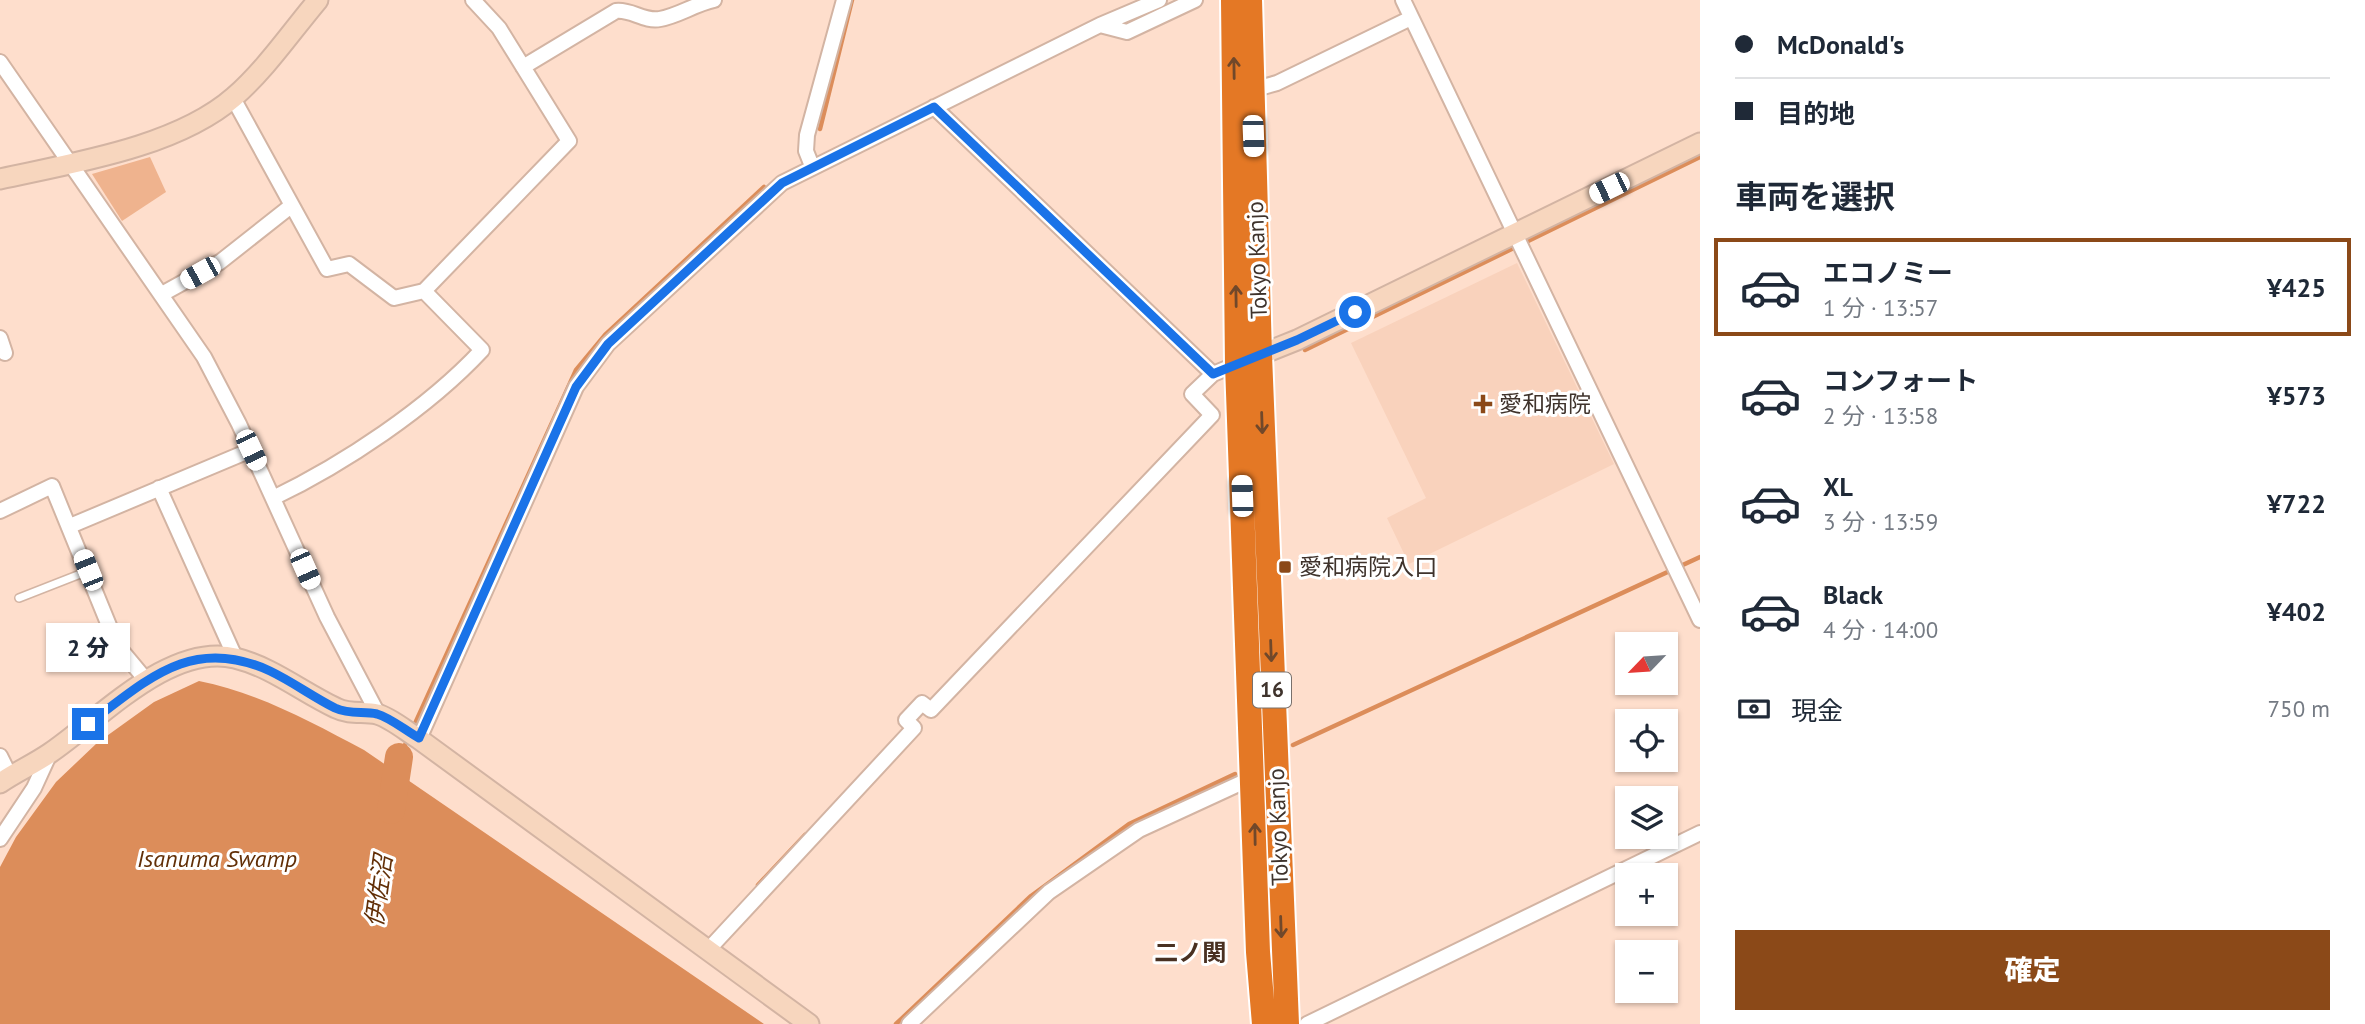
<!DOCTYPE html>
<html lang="ja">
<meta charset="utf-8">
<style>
:root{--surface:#fff;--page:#f6f6f7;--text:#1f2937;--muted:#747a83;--line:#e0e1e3;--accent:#8b4918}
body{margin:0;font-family:"PT Sans","Noto Sans JP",sans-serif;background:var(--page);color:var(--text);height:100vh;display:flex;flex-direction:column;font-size:26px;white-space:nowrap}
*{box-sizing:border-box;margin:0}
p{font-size:23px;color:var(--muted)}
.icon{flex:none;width:38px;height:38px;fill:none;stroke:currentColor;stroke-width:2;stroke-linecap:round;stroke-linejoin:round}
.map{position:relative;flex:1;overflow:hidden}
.drawer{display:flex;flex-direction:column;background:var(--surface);width:665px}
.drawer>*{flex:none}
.top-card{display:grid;align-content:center;height:154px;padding:0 35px;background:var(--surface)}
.needle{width:46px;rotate:245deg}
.buttons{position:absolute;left:1615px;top:632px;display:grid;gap:14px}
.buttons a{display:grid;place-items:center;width:63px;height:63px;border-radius:0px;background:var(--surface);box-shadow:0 2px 5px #0004;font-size:35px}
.end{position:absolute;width:32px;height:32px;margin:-16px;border:9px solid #1a73e8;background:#fff;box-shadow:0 0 0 4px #fff}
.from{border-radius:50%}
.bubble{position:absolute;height:49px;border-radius:0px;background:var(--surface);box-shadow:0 2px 5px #0004;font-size:23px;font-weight:800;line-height:49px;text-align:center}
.car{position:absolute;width:21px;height:42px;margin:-21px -10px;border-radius:9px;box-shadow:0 0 5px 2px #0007;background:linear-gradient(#fff 24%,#345 0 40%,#fff 0 76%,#345 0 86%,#fff 0)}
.top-card b{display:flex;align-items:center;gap:24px;height:66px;font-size:26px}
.top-card b+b{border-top:2px solid var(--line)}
.top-card i{width:18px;height:18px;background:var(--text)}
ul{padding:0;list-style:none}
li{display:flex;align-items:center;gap:21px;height:98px;margin:0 14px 10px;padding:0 21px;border:4px solid transparent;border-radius:0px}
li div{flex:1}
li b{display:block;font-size:26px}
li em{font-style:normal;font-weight:800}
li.on{border-color:var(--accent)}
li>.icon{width:63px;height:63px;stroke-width:1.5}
h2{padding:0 35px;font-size:32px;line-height:84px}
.pay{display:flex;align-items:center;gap:18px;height:77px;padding:0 35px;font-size:26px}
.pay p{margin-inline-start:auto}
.button{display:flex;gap:14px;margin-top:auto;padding:14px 35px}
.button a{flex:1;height:80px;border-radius:0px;background:var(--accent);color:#fff;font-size:28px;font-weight:800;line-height:80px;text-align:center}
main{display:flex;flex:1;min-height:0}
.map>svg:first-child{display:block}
.built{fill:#f9d2bc}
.green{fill:#efb38e}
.water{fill:#dc8d5a}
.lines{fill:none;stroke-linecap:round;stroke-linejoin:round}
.stream{stroke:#dc8d5a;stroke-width:4.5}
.river{stroke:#dc8d5a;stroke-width:28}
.lane-casing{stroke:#d3b4a3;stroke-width:10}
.street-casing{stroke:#d3b4a3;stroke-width:18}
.secondary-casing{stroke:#d3b4a3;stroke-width:23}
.highway-casing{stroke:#fff;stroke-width:28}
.lane{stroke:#fff;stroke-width:7}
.street{stroke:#fff;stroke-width:14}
.secondary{stroke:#f7d6be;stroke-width:19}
.highway{stroke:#e47825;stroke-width:24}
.oneway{stroke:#71482a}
.route{stroke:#1a73e8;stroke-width:9}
.poi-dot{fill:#8b4918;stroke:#fff;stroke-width:2.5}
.labels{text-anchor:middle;stroke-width:6;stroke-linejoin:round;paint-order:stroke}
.shield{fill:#fff;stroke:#79706b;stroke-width:2}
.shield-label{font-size:21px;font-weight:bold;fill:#3f332c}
.street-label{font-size:23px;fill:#3f332c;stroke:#fff}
.poi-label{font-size:23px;fill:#3f332c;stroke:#fff;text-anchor:start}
.water-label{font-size:24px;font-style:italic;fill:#622f07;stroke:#fff}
.neighbourhood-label{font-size:24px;font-weight:bold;fill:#493122;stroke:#fff}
</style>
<main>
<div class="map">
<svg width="1700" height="1024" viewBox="0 0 1700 1024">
<rect width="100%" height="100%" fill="#fedecc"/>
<path class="built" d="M1517 263 1614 464 1409 564 1387 518 1426 498 1351 343Z"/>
<path class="green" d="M150 157 166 192 122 221 92 174Z"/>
<path class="water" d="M199 681C259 693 311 722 364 750L764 1024H0V867L16 837 56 782 97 743 154 702Z"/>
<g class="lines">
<path class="stream" d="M820 129 852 0
M1305 350 1700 157
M413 728 576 370 605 335 764 187
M1293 745 1700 557
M399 757 408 739
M758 885 805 835
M896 1024 1031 896 1129 824 1235 774"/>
<path class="river" d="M391 810 399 757"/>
<defs>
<path id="lane" d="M19 598 88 571"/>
<path id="street" d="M1403 0 1700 620
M1100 25 1159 0
M0 62 204 357 239 424 327 617 378 714
M523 67 616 11C631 9 644 22 660 19 678 16 695 4 714 0
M1252 90 1277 83 1411 18
M233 98 327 269 349 264 394 298 424 291 569 141 499 28 473 0
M934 107 1213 374
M812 166 806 151 807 135 844 0
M162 294 220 262 291 206
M0 338 5 353
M159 488 235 657
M273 498C344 464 428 408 482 350L424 291
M0 511 52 486 110 628 121 650 146 680
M70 526 251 450
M419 739 576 387 608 344 782 183 1100 25 1127 32 1195 0
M0 756 10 776
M0 839 34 788 50 753
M708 950 914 728 906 720 922 703 931 710 1212 415 1192 394 1213 374 1237 364
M909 1024 1049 892 1139 830 1254 777
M1307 1024 1700 833"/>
<path id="secondary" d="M0 179C73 163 177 147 234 97 266 69 291 32 318 0
M1247 360 1297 340 1700 143
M0 783C16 772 34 764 50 753 99 720 170 642 235 658 272 667 302 692 336 708 350 715 363 711 377 714 391 718 406 731 419 739L809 1024"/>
<path id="highway" d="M1233 0 1237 364 1258 952 1264 1024
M1250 0 1260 355 1287 1024"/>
</defs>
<use href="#lane" class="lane-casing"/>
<use href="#street" class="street-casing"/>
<use href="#secondary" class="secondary-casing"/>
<use href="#highway" class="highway-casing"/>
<use href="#lane" class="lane"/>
<use href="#street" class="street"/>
<use href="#secondary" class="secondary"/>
<use href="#highway" class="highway"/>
</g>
<defs><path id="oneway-shaft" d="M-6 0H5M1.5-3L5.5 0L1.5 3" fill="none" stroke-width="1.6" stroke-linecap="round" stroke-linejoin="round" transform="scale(1.75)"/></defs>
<g class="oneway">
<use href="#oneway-shaft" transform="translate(1234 68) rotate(-91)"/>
<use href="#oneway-shaft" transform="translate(1236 296) rotate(-91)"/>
<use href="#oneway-shaft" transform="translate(1262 423) rotate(88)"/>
<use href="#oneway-shaft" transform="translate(1271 651) rotate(88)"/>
<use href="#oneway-shaft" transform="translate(1255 834) rotate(-91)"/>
<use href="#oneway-shaft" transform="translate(1281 927) rotate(88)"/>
</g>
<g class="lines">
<path class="route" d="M88 724C148 679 192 635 270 671 293 682 313 697 335 708 350 715 363 711 377 714 391 718 406 731 419 738L576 387 608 344 782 183 934 107 1213 374 1297 340 1355 312"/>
</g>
<g class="poi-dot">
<path d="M1479.5 393.5h7v7h7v7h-7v7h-7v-7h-7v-7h7z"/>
<rect x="1278" y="560" width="14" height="14" rx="3.5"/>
</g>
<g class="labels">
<rect class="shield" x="1253" y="672.5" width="38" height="35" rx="5"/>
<g class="shield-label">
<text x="1272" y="697">16</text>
</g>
<g class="street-label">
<text transform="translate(1257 260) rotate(-92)" y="8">Tokyo Kanjo</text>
<text transform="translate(1278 827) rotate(-92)" y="8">Tokyo Kanjo</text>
</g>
<g class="poi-label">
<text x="1499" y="412">愛和病院</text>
<text x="1299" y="575">愛和病院入口</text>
</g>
<g class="water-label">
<text x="217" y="867">Isanuma Swamp</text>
<text transform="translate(379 891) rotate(-82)" y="8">伊佐沼</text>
</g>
<g class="neighbourhood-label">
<text x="1190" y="961">二ノ関</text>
</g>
</g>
</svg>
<div class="buttons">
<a><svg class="needle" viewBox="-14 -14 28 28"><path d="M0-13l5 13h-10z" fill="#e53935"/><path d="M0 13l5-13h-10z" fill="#747a83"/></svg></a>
<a><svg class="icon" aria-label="locate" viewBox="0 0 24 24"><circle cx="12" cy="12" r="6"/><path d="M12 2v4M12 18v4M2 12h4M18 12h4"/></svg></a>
<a><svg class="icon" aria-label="layers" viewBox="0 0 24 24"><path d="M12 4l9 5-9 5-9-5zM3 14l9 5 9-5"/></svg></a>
<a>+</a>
<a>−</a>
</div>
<i class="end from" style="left:1355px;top:312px"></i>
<i class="end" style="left:88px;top:724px"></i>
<div class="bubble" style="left:46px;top:623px;width:84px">2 分</div>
<i class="car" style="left:1253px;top:136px;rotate:178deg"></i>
<i class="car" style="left:1609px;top:188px;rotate:244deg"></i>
<i class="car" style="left:200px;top:273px;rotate:241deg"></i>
<i class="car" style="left:251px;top:450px;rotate:155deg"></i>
<i class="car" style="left:1242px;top:496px;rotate:358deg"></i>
<i class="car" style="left:305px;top:569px;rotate:156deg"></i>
<i class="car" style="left:88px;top:570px;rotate:338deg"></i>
</div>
<section class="drawer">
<div class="top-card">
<b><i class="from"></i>McDonald's</b>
<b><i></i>目的地</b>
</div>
<h2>車両を選択</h2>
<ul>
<li class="on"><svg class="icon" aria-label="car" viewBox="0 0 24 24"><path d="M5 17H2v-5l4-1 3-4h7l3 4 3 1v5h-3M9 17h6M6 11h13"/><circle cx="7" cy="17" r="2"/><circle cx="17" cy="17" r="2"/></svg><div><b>エコノミー</b><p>1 分 · 13:57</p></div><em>¥425</em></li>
<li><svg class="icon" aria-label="car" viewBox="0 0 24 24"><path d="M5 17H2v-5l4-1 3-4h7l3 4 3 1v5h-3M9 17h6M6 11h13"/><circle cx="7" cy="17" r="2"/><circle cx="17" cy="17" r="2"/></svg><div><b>コンフォート</b><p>2 分 · 13:58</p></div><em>¥573</em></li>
<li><svg class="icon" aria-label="car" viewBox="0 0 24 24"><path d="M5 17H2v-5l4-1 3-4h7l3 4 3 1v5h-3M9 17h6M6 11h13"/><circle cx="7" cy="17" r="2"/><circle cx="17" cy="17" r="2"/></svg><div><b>XL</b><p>3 分 · 13:59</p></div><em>¥722</em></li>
<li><svg class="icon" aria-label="car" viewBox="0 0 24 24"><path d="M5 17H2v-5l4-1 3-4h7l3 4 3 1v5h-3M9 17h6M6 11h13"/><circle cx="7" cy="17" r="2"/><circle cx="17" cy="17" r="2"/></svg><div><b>Black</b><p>4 分 · 14:00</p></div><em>¥402</em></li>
</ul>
<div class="pay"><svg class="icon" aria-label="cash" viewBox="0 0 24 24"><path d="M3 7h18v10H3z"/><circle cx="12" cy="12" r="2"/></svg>現金<p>750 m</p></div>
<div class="button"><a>確定</a></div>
</section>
</main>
